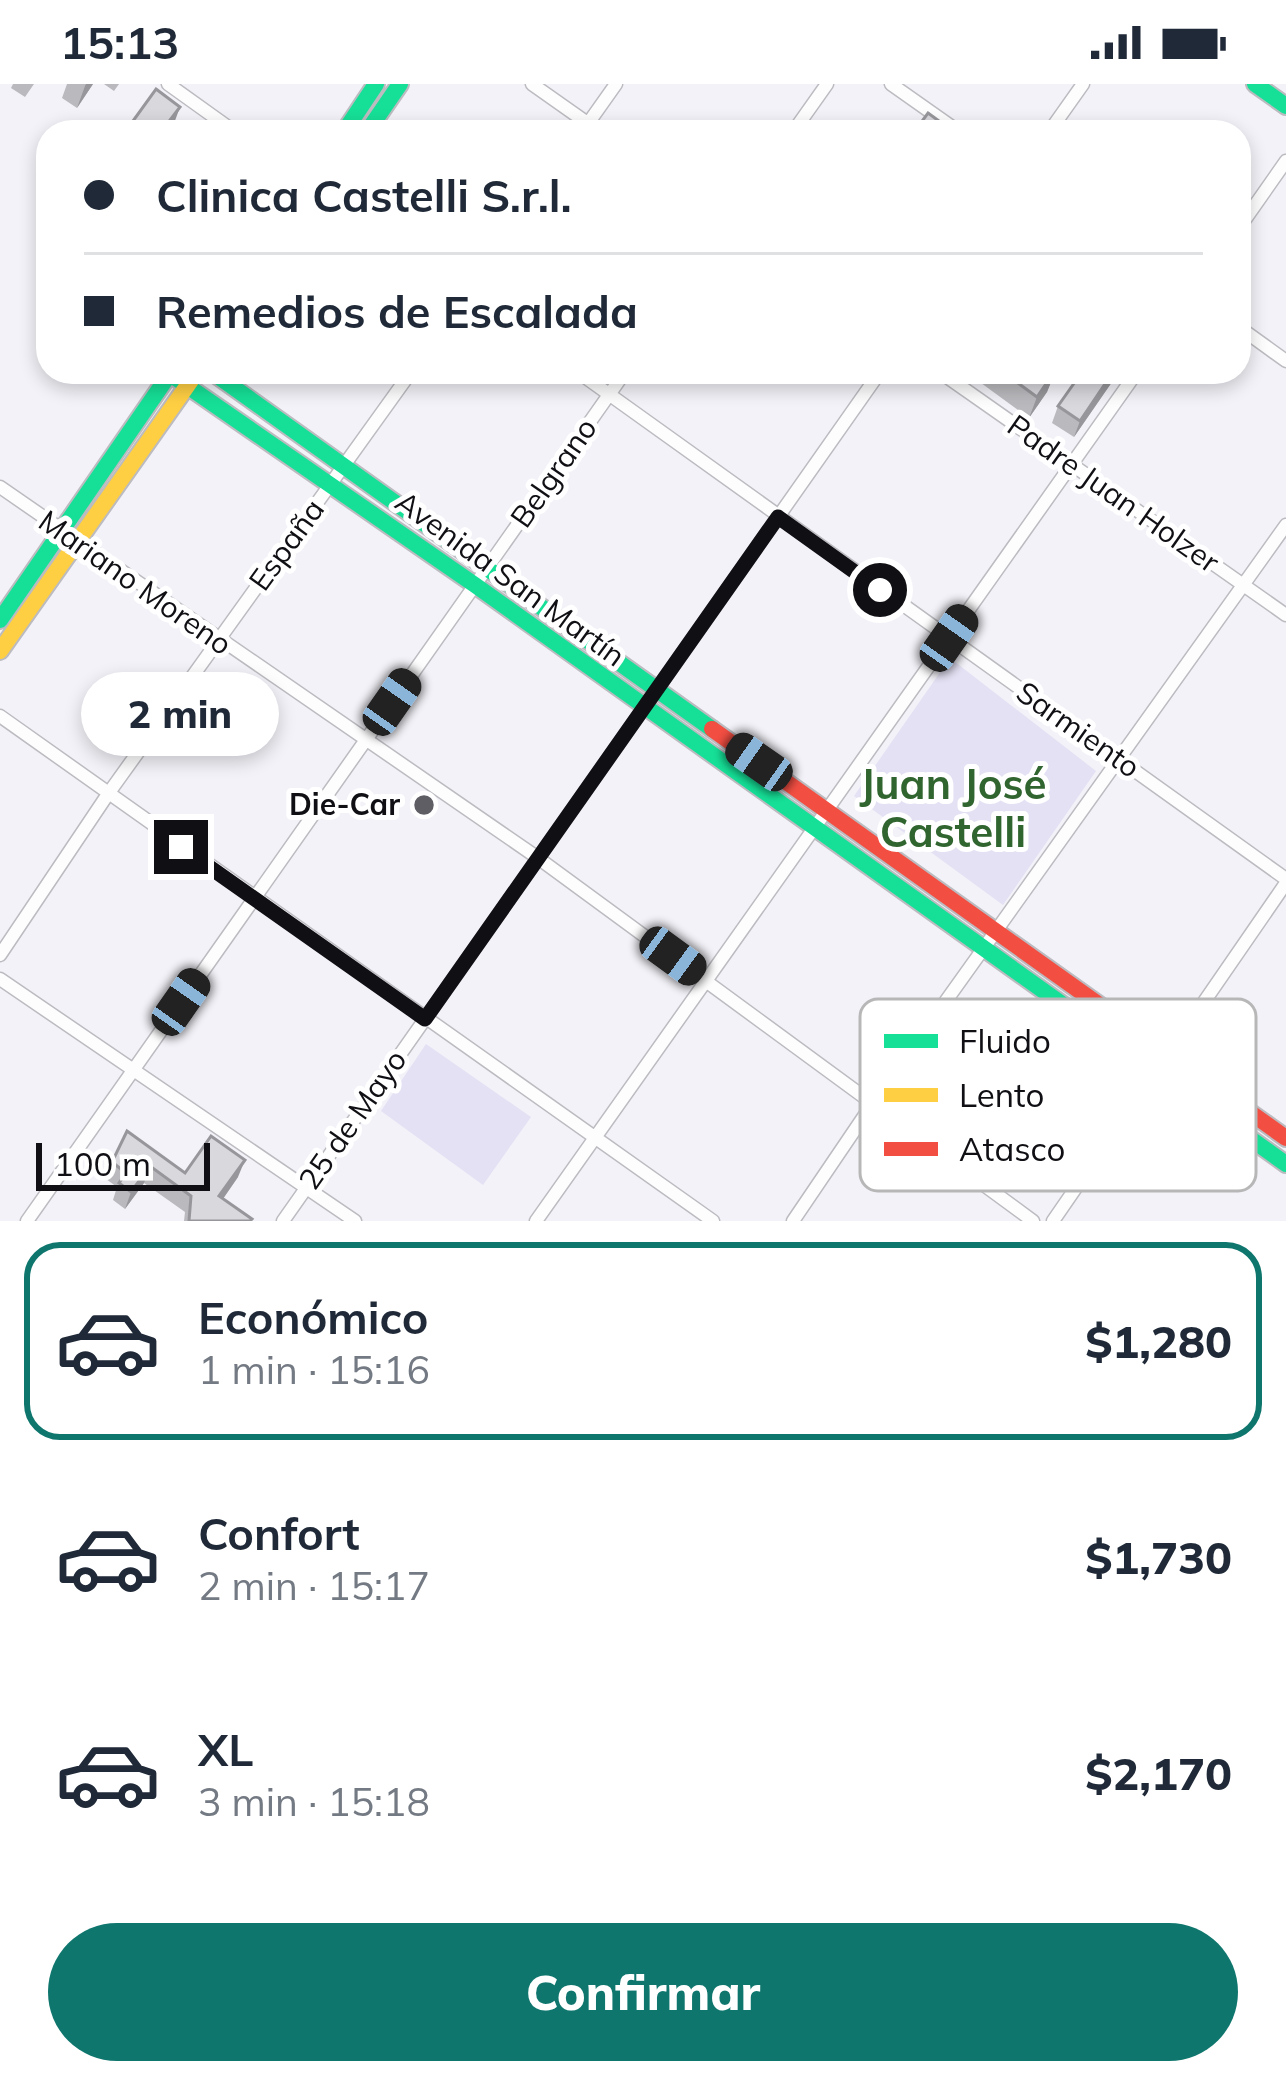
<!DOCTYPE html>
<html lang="es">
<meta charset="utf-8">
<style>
:root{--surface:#fff;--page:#f2f2f3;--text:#1f2937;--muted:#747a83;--line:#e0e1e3;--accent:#0f766e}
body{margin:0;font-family:Mulish,sans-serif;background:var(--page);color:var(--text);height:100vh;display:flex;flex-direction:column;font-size:45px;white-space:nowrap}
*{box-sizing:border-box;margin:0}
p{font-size:39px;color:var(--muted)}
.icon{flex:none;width:66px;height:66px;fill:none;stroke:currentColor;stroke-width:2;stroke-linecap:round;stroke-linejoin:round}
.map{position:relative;height:1137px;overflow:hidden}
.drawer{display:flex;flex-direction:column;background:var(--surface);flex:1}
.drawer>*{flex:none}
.hud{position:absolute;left:36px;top:36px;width:1215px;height:264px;border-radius:36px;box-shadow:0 6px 18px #0003;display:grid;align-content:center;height:264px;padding:0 48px;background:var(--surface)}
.scale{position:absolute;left:36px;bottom:30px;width:174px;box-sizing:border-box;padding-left:12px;border:6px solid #100f14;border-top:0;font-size:33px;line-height:42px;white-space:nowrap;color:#100f14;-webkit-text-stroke:9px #fff;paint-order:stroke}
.end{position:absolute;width:54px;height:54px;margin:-27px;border:15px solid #100f14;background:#fff;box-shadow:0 0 0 6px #fff}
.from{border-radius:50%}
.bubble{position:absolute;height:84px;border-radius:42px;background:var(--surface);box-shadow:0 6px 18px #0003;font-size:39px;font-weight:800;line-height:84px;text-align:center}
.car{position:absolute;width:36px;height:72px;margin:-36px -18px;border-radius:15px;box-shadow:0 0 9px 3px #0007;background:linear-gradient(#222 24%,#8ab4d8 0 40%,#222 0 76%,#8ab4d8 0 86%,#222 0)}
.hud b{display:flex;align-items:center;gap:42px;height:114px;font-size:45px}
.hud b+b{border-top:3px solid var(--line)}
.hud i{width:30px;height:30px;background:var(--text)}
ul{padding:21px 0 0;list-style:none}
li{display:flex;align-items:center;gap:36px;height:198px;margin:0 24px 18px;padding:0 24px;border:6px solid transparent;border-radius:36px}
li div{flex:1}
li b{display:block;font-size:45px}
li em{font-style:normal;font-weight:800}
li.active{border-color:var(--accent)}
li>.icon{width:108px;height:108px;stroke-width:1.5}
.button{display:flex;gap:24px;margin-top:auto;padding:24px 48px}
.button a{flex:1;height:138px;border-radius:72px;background:var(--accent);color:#fff;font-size:48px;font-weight:800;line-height:138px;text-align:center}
.status{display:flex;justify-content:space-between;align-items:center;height:84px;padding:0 60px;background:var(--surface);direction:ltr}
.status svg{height:33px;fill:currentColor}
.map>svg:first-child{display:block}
.green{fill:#e4e1f4}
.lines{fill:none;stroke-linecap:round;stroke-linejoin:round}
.street-casing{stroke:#bcbbc0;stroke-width:15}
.fast-casing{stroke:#bcbbc0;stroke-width:20}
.slow-casing{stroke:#bcbbc0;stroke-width:20}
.jam-casing{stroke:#bcbbc0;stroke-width:20}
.street{stroke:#fdfdfe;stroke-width:12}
.fast{stroke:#16e098;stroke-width:16}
.slow{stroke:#ffcf43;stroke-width:16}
.jam{stroke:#f24e42;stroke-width:16}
.wall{fill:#bababe}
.shaded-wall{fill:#97979b}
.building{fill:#d8d8dd;stroke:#97979b;stroke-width:3}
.route{stroke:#100f14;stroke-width:15}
.poi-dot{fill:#5f5e64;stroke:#fff;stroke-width:4.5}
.labels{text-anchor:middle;stroke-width:10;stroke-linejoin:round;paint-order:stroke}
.street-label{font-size:30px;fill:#100f14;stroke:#fff}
.poi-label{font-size:30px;font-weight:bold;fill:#100f14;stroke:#fff;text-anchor:end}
.district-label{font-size:42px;font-weight:bold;fill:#31652f;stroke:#fff}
.key{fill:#fff;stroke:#b7b7b8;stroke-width:3}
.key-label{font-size:33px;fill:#100f14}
</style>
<div class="status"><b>15:13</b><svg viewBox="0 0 49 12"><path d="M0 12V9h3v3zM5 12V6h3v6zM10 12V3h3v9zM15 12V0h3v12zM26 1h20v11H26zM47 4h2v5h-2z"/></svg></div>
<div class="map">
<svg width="1286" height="1137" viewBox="0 0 1286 1137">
<rect width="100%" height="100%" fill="#f2f2f8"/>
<path class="green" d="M950 574 1096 687 1003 821 854 712Z
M426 960 531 1033 483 1101 381 1027Z"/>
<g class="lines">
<defs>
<path id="street" d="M168 0 235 48
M532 0 600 48
M891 0 959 48
M582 48 616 0
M793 48 827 0
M1049 48 1083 0
M1239 144 1286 77
M1239 243 1286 277
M578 288 1286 795
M940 288 1286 531
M0 403 538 774 1033 1137
M0 632 713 1137
M0 871 108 710 411 288
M0 895 355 1137
M27 1137 625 288
M283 1137 880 288
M536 1137 1137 288
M793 1137 873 1019 1286 441
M1053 1137 1286 799"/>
<path id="fast" d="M1255 0 1286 22
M344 48 376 0
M367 48 400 0
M212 288 712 645
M170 290 475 501 1286 1080
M0 536 171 288"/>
<path id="slow" d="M0 567 197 288"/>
<path id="jam" d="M712 645 1286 1054"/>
</defs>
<use href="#street" class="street-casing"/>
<use href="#fast" class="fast-casing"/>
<use href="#slow" class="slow-casing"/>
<use href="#jam" class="jam-casing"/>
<use href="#street" class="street"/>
<use href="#fast" class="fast"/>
<use href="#slow" class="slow"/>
<use href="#jam" class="jam"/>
</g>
<path class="wall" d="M13 0H34L25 13 11 4Z
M67 0H93L77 24 62 14Z
M104 0H119L114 7Z
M966 288H1055L1047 308 1029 334Z
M1112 298 1074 353 1052 339 1058 322Z
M127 1047 185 1089 238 1093 223 1115 251 1137H184L185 1128 144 1099 125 1125 113 1116 117 1103 106 1095Z"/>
<path class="shaded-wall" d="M86 0H93L77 24 85 2Z
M180 23 172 45 169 48H161Z
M1055 288 1047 308 1029 334 1037 313Z
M1113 288H1116L1112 298 1074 353 1080 337Z
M245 1076 238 1093 213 1129 219 1112Z
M150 1082 144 1099 125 1125 131 1108Z"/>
<path class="building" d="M156 5 180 23 161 48H125Z
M928 29 954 48H914Z
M1003 288H1054L1037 313Z
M1082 288H1113L1080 337 1058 322Z
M127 1047 185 1089 211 1052 245 1076 219 1112 252 1135 250 1137H189L191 1112 150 1082 131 1108 119 1099 126 1089 112 1078Z"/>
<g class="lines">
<path class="route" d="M181 763 425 935 778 433 880 506"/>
</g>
<circle class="poi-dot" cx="424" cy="721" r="12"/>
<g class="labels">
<g class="street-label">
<text transform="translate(554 389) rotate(-55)" y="10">Belgrano</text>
<text transform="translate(1113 410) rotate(35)" y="10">Padre Juan Holzer</text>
<text transform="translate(287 461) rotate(-54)" y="10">España</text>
<text transform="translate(510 495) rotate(36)" y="10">Avenida San Martín</text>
<text transform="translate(135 499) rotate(35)" y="10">Mariano Moreno</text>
<text transform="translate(1078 646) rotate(35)" y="10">Sarmiento</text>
<text transform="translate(353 1036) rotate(-55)" y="10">25 de Mayo</text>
</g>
<g class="poi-label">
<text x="400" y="731">Die-Car</text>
</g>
<g class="district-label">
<text x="953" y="715">Juan José<tspan x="953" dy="48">Castelli</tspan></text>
</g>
</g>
<rect x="860" y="915" width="396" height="192" rx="18" class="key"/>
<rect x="884" y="950" width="54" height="14" fill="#16e098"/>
<rect x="884" y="1004" width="54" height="14" fill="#ffcf43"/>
<rect x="884" y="1058" width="54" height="14" fill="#f24e42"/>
<g class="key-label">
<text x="959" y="969">Fluido</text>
<text x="959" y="1023">Lento</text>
<text x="959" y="1077">Atasco</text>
</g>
</svg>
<div class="scale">100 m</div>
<i class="end from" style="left:880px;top:506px"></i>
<i class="end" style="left:181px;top:763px"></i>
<div class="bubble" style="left:81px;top:588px;width:198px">2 min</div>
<i class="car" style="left:949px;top:554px;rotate:35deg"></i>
<i class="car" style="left:392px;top:618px;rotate:35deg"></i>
<i class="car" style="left:759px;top:678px;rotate:305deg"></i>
<i class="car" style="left:673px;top:872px;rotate:126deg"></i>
<i class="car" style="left:181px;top:918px;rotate:35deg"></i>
<div class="hud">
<b><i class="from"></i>Clinica Castelli S.r.l.</b>
<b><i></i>Remedios de Escalada</b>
</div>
</div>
<section class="drawer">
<ul>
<li class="active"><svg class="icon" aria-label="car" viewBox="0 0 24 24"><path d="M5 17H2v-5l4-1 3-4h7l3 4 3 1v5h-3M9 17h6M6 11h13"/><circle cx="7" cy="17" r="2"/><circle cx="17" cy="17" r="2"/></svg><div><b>Económico</b><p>1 min · 15:16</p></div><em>$1,280</em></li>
<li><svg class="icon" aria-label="car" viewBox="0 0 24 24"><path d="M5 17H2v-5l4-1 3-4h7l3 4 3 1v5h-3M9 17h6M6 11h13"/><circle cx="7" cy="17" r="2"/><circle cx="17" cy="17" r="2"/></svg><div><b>Confort</b><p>2 min · 15:17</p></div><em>$1,730</em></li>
<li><svg class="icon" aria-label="car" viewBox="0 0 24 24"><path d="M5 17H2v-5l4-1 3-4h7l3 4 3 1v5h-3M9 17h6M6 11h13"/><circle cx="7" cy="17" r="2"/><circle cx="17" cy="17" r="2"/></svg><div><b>XL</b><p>3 min · 15:18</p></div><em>$2,170</em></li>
</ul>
<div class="button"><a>Confirmar</a></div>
</section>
